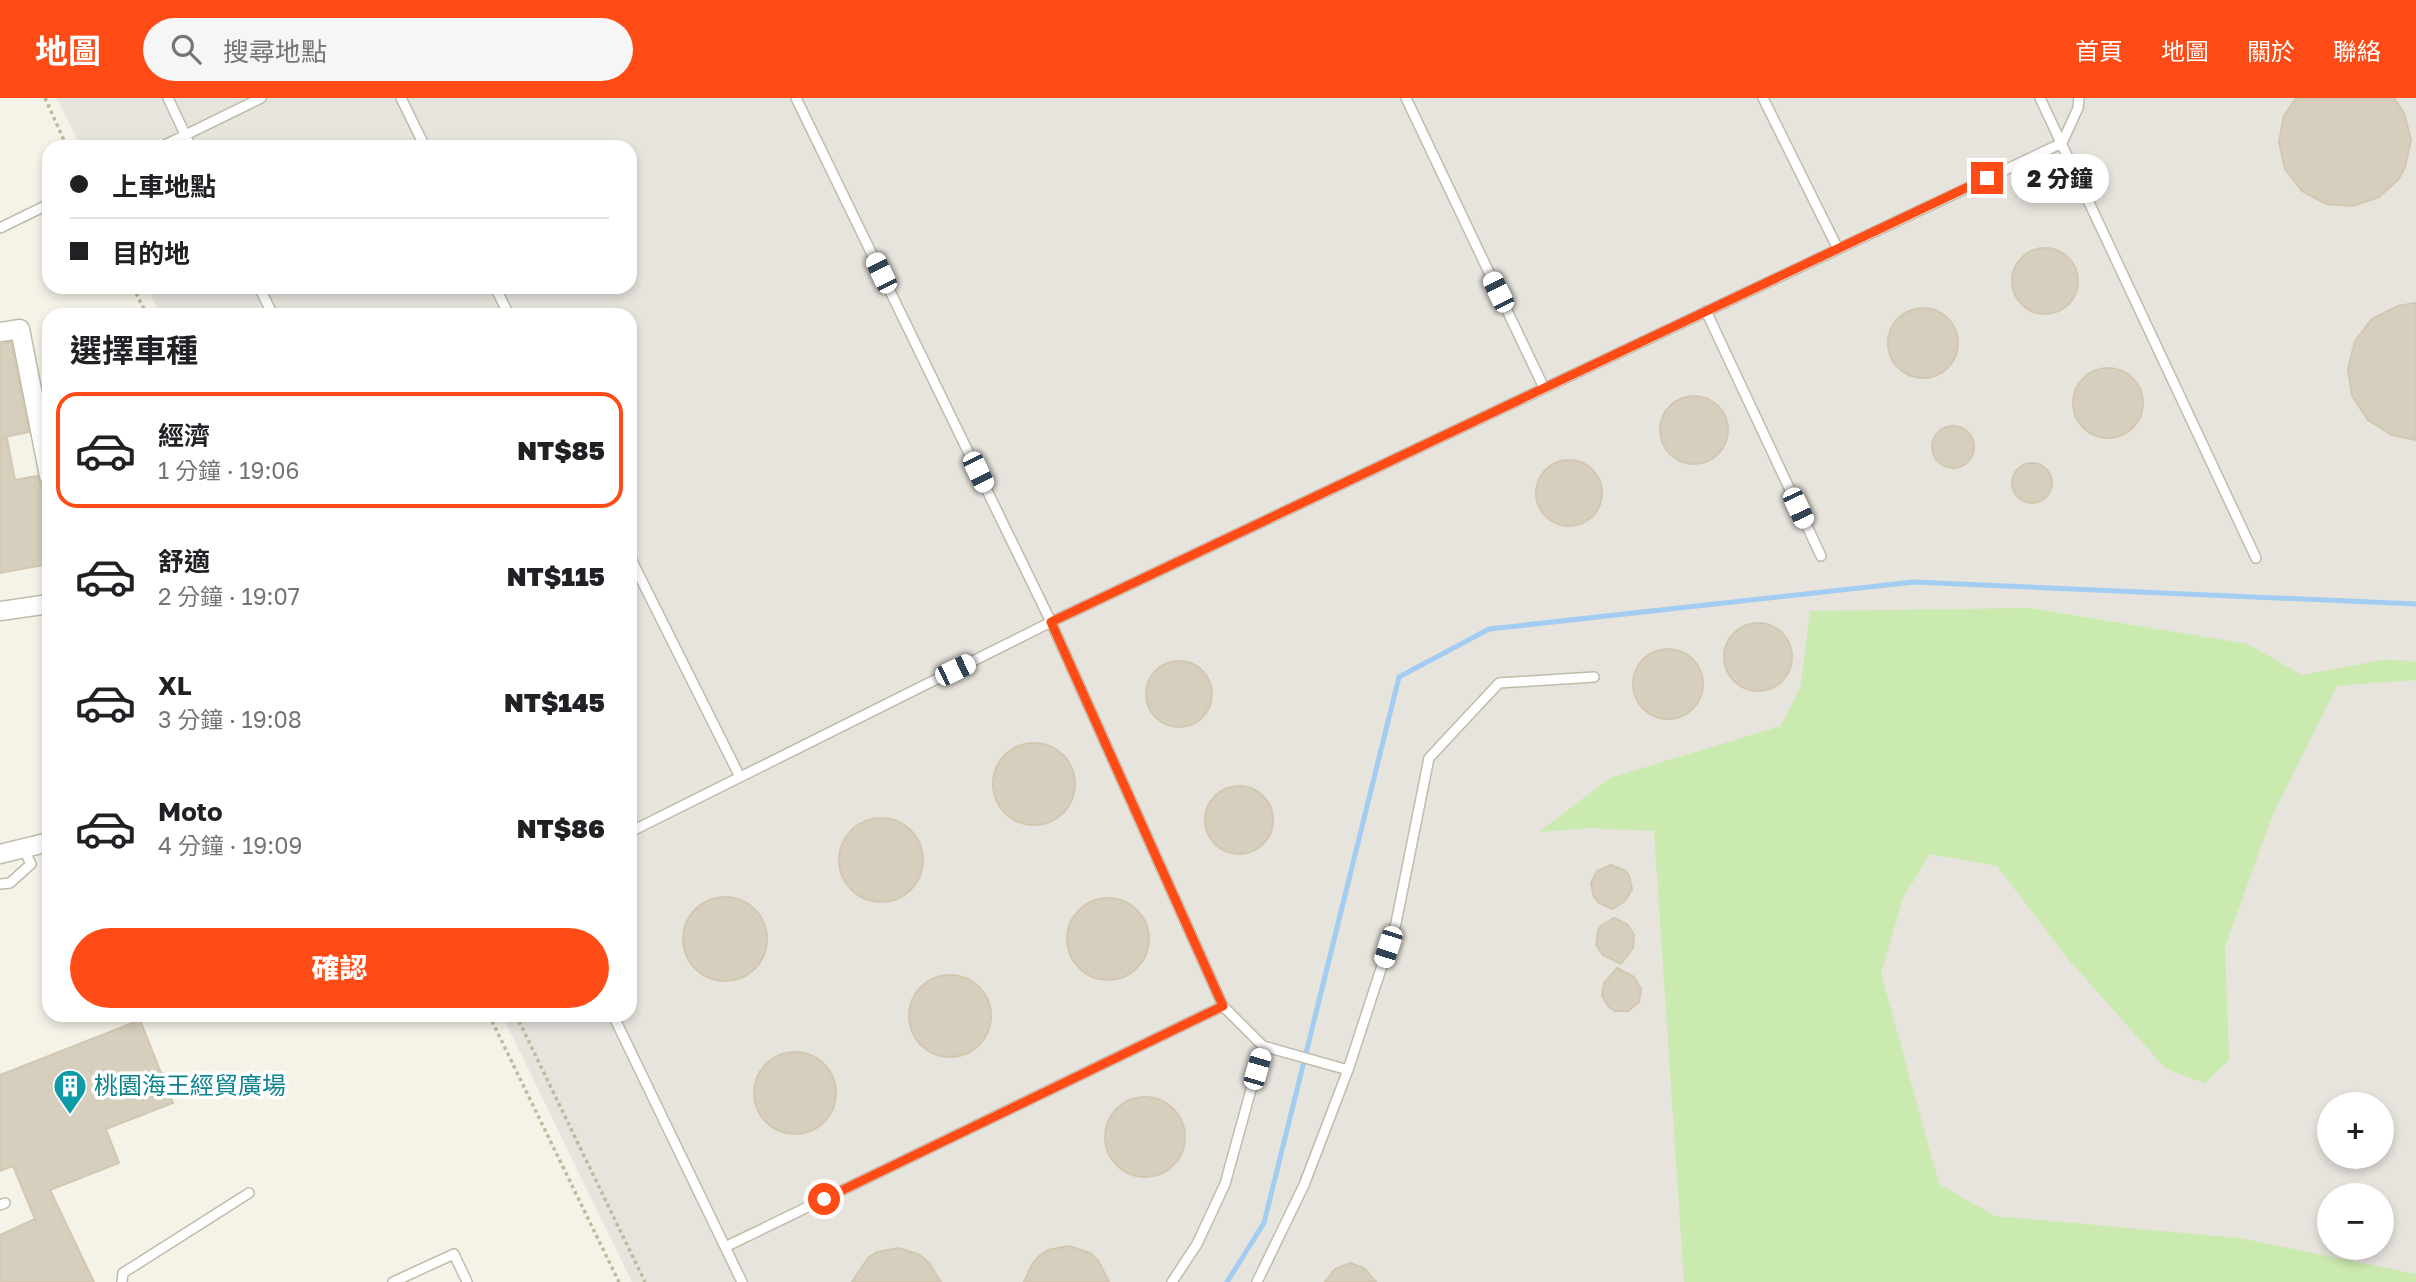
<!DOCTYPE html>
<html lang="zh-TW">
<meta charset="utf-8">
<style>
:root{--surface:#fff;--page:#f6f6f6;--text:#202124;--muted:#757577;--line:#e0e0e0;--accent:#ff4b15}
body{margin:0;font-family:"Golos Text","Noto Sans TC",sans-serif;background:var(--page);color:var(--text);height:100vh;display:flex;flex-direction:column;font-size:26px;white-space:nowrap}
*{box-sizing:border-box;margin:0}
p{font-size:23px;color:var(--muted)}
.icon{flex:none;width:38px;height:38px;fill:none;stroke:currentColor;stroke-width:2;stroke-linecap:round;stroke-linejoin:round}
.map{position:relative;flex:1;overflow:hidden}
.panel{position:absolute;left:42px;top:210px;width:595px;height:714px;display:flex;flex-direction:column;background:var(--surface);border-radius:21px;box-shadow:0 4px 10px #0003}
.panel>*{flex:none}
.guide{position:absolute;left:42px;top:42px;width:595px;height:154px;border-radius:21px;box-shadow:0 4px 10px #0003;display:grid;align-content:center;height:154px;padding:0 28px;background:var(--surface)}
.controls{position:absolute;left:2317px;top:994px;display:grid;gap:14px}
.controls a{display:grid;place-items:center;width:77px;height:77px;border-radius:50%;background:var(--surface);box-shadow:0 4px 10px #0003;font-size:35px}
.end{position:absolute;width:32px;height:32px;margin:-16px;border:9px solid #ff4b15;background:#fff;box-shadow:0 0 0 4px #fff}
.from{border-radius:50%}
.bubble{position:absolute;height:49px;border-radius:24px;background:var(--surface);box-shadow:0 4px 10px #0003;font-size:23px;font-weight:800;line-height:49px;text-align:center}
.car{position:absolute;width:21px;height:42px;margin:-21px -10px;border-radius:9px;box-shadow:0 0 5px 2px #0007;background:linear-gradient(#fff 24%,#345 0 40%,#fff 0 76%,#345 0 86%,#fff 0)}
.guide b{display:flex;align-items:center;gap:24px;height:66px;font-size:26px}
.guide b+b{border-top:2px solid var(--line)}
.guide i{width:18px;height:18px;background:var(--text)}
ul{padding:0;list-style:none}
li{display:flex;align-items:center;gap:21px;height:116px;margin:0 14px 10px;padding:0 14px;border:4px solid transparent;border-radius:21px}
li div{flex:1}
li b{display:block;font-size:26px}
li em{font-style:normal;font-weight:800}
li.selected{border-color:var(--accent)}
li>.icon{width:63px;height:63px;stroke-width:1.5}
h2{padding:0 28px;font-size:32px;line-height:84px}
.primary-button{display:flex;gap:14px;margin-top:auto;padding:14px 28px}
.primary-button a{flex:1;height:80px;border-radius:42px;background:var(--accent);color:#fff;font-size:28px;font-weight:800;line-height:80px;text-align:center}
header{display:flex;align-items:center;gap:42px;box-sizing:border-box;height:98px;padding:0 35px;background:var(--accent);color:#fff}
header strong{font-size:33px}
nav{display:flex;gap:38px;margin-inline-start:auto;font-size:24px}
.search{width:490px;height:63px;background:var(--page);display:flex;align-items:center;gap:18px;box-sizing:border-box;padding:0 24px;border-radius:38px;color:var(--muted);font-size:26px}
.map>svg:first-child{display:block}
.industrial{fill:#e7e3dd;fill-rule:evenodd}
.green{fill:#cbeab0}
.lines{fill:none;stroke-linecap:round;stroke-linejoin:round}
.stream{stroke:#a3ccf3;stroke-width:5}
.building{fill:#d7cfbd;stroke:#d2c7b0;stroke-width:2}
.lane-casing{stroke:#c1bbaa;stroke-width:12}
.street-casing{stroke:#c1bbaa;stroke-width:21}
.path{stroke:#c3b89b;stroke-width:3.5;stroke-dasharray:3.5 3.5;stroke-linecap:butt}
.lane{stroke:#fff;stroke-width:9}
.street{stroke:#fff;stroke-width:18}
.route{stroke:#ff4b15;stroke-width:9}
.labels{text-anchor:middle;stroke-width:7;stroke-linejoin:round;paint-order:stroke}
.culture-label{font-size:24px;fill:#0d838f;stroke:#fff;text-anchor:start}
</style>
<header>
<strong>地圖</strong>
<div class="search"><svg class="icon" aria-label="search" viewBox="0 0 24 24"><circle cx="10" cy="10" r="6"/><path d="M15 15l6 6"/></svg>搜尋地點</div>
<nav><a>首頁</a><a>地圖</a><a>關於</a><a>聯絡</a></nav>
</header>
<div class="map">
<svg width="2416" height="1184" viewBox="0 0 2416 1184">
<rect width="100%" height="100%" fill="#f5f2e8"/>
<path class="industrial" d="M57 0H2416V1184H632L502 917H630V217H160L147 189H630V49H81ZM2329 1006H2382V1059H2329ZM2329 1097H2382V1150H2329Z"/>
<path class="green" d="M2031 510 2248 546 2302 577 2382 562 2416 563V582L2337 588 2271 721 2225 849 2229 962 2205 985 2166 971 2068 861 1997 768 1930 756 1903 800 1881 875 1939 1086 1995 1118 2239 1140 2416 1176V1184H1684L1654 733 1589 730 1539 734 1610 680 1781 628 1800 590 1810 513Z"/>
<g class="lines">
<path class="stream" d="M1227 1184 1264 1125 1399 579 1489 531 1914 484 2416 506"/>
</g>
<path class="building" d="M2296 0H2394L2404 15 2411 42 2405 69 2399 81 2379 99 2353 108 2326 106 2302 93 2285 71 2279 44 2284 18Z
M2012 183a33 33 0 1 1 66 0a33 33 0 1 1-66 0Z
M2416 205V342L2392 337 2368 322 2352 298 2348 271 2355 243 2372 221 2398 208Z
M1888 245a35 35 0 1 1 70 0a35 35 0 1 1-70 0Z
M11 244 29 334 0 340V246Z
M2073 305a35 35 0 1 1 70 0a35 35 0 1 1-70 0Z
M1660 332a34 34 0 1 1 68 0a34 34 0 1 1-68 0Z
M1932 349a21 21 0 1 1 42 0a21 21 0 1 1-42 0Z
M7 340 15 382 37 378 40 385 47 389 49 466 0 475V341Z
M1536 395a33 33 0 1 1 66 0a33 33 0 1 1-66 0Z
M2012 385a20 20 0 1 1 40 0a20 20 0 1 1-40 0Z
M1724 559a34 34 0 1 1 68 0a34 34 0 1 1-68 0Z
M1633 586a35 35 0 1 1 70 0a35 35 0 1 1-70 0Z
M1146 596a33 33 0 1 1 66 0a33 33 0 1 1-66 0Z
M993 686a41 41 0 1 1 82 0a41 41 0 1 1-82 0Z
M1205 722a34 34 0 1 1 68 0a34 34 0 1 1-68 0Z
M839 762a42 42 0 1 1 84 0a42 42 0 1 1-84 0Z
M1611 767 1624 772 1629 777 1632 791 1625 803 1612 811 1598 804 1594 799 1591 785 1597 773Z
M683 841a42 42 0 1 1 84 0a42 42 0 1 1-84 0Z
M1067 841a41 41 0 1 1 82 0a41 41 0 1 1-82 0Z
M1614 820 1627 826 1634 837 1633 850 1621 866 1603 857 1596 847 1598 833 1601 828Z
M1617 870 1634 879 1641 891 1639 904 1628 913H1615L1609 909 1602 898 1604 885Z
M909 918a41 41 0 1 1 82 0a41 41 0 1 1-82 0Z
M140 922 173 1005 106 1031 119 1065 50 1092 94 1184H0V1137L35 1121 13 1068 0 1073V977Z
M754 995a41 41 0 1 1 82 0a41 41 0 1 1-82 0Z
M1105 1039a40 40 0 1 1 80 0a40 40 0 1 1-80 0Z
M1069 1148 1090 1155 1098 1162 1109 1184H1024L1032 1166 1039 1158 1048 1152Z
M899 1150 920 1157 929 1165 941 1184H852L868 1160 877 1154Z
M1350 1165 1364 1170 1376 1184H1325L1335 1171Z"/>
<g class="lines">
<defs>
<path id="lane" d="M168 0 191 49
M401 0 425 49
M796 0 1051 524 1223 908 1263 948 1348 972
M1406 0 1544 290
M1763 0 1838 151
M2040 0 2256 460
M161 49 261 0
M0 130 49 106
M259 189 273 217
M495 189 509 217
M1706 213 1821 458
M630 459 740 679
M630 734 1051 524 2062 45 2078 10 2079 0
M0 786 10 785 31 766 23 750
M613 917 742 1184
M0 1107 5 1105
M725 1149 1223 908
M122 1184 123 1175 249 1095
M393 1184 454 1156 467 1184
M1172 1184 1197 1146 1225 1086 1263 948
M1257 1184 1304 1087 1348 972 1396 825 1429 660 1499 585 1594 579"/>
<path id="street" d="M0 234 20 231 49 378
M0 513 49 506
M0 756 49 744"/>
</defs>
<use href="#lane" class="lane-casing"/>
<use href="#street" class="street-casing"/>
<path class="path" d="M45 0 67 49
M133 189 147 217
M489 917 619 1184
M516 917 645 1184"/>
<use href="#lane" class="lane"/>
<use href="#street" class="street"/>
</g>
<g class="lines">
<path class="route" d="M824 1101 1223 908 1051 524 1987 80"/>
</g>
<defs>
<symbol id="building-pin" viewBox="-11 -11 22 30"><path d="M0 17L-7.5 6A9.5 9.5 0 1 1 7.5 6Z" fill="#0f9aa8" stroke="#fff"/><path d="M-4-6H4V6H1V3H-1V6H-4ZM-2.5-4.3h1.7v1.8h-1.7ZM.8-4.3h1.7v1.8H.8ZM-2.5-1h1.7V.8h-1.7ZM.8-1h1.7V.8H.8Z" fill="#fff"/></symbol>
</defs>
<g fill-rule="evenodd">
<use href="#building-pin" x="51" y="969" width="38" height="52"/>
</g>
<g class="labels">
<g class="culture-label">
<text x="94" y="996">桃園海王經貿廣場</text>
</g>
</g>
</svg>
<div class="controls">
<a>+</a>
<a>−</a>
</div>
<i class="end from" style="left:824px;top:1101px"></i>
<i class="end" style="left:1987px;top:80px"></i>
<div class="bubble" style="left:2011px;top:56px;width:98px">2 分鐘</div>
<i class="car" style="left:881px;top:175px;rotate:334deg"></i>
<i class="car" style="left:1498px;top:194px;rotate:334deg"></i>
<i class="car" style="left:978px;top:374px;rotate:154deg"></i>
<i class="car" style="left:1798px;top:410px;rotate:155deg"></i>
<i class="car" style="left:955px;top:572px;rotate:64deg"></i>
<i class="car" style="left:1388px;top:849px;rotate:198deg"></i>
<i class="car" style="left:1257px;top:971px;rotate:16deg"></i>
<div class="guide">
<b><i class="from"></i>上車地點</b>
<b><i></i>目的地</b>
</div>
<section class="panel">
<h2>選擇車種</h2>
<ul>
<li class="selected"><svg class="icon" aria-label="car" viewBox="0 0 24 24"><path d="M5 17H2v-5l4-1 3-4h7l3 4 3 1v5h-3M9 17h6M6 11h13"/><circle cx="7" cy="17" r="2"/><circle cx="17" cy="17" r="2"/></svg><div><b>經濟</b><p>1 分鐘 · 19:06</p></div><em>NT$85</em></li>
<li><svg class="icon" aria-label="car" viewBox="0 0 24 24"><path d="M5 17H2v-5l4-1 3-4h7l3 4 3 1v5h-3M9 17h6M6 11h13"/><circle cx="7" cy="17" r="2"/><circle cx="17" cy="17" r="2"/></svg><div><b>舒適</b><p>2 分鐘 · 19:07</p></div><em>NT$115</em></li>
<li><svg class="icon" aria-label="car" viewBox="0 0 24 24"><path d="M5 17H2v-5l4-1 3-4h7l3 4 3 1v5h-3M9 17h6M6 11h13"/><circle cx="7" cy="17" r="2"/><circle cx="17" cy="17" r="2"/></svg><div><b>XL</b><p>3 分鐘 · 19:08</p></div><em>NT$145</em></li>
<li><svg class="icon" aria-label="car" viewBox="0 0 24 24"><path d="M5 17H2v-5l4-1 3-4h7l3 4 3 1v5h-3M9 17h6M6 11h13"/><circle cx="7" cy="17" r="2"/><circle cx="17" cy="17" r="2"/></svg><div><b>Moto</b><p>4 分鐘 · 19:09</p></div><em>NT$86</em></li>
</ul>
<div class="primary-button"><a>確認</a></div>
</section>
</div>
